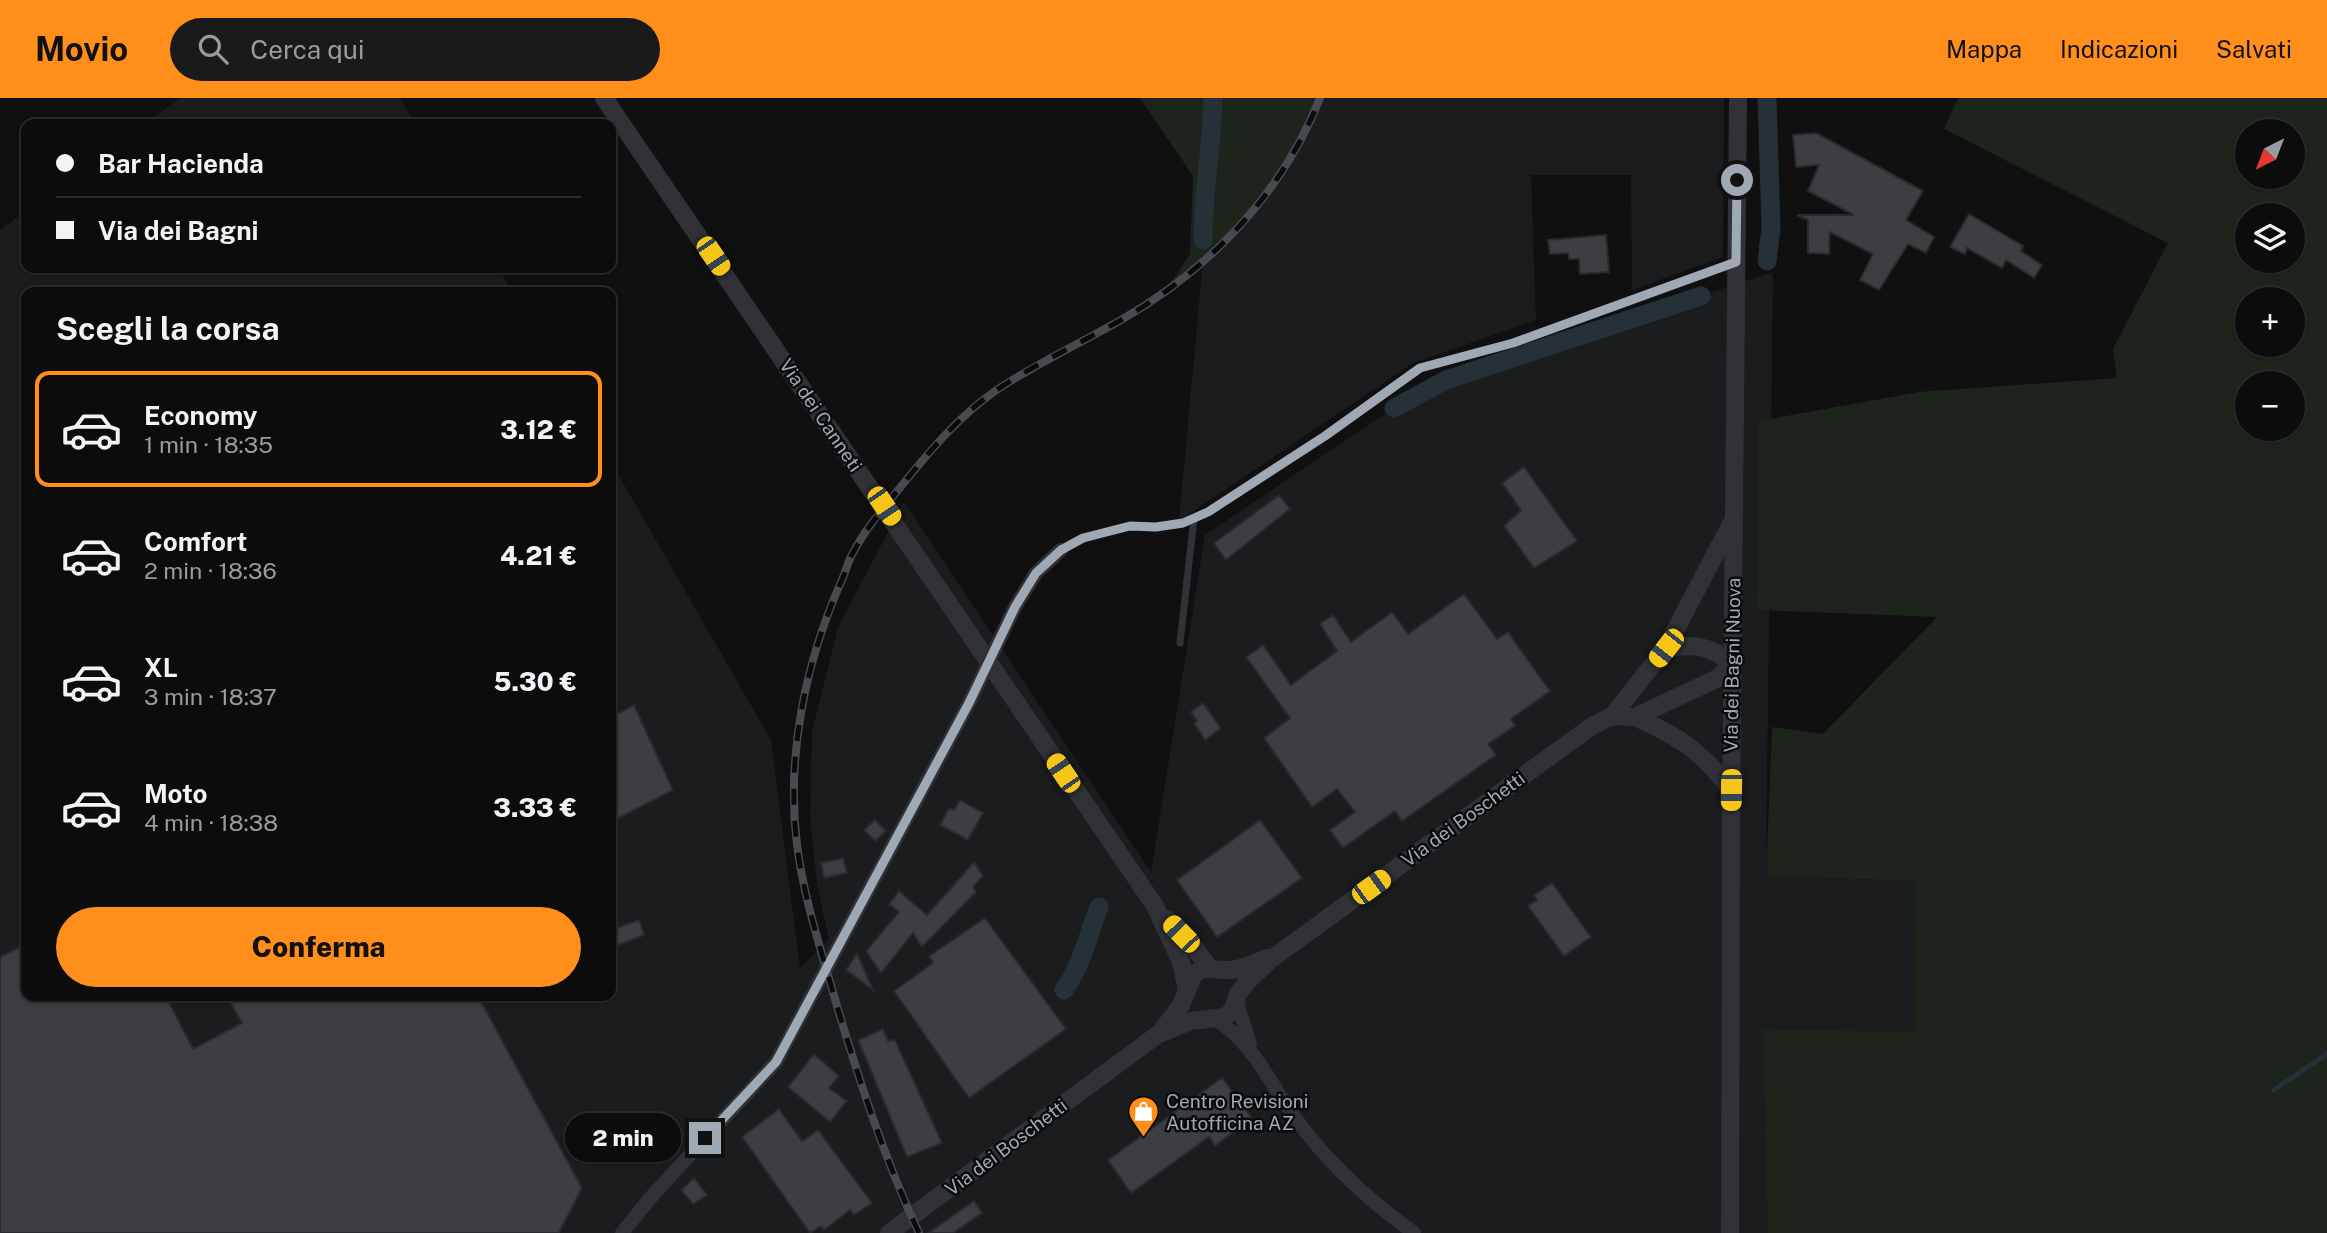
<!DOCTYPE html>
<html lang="it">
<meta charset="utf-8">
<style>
:root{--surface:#0c0c0d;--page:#1a1a1b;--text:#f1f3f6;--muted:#9a9b9d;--line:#2c2c2e;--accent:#ff8e1a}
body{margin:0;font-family:"Public Sans",sans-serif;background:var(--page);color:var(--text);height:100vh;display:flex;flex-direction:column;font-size:26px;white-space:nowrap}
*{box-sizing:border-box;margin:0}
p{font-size:23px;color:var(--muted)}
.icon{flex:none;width:38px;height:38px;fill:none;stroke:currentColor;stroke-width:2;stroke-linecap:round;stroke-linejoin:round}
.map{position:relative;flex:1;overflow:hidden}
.details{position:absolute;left:21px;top:189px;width:595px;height:714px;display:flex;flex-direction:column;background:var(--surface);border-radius:14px;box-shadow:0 2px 5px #0004,0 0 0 2px var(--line)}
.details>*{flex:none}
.hud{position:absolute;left:21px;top:21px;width:595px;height:154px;border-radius:14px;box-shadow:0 2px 5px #0004,0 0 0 2px var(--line);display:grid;align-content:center;height:154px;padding:0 35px;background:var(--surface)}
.needle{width:46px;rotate:222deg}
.fabs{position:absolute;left:2235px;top:21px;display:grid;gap:14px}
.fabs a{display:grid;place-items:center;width:70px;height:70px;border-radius:50%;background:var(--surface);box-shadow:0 2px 5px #0004,0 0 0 2px var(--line);font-size:35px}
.end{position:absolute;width:32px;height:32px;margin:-16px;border:9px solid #9fa9b4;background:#111;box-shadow:0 0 0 4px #111}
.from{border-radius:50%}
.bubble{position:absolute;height:49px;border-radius:24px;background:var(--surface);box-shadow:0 2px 5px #0004,0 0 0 2px var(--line);font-size:23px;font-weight:800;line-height:49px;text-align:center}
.car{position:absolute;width:21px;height:42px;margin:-21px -10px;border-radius:9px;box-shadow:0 0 5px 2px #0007;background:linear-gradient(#f5c518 24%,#345 0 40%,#f5c518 0 76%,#345 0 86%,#f5c518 0)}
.hud b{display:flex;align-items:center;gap:24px;height:66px;font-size:26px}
.hud b+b{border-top:2px solid var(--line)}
.hud i{width:18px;height:18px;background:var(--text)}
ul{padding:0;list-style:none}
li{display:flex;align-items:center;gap:21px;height:116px;margin:0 14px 10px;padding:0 21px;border:4px solid transparent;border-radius:14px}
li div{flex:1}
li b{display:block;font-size:26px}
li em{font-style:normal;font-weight:800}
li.current{border-color:var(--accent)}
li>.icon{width:63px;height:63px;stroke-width:1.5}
h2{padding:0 35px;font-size:32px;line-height:84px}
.primary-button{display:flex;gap:14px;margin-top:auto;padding:14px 35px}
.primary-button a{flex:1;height:80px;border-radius:42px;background:var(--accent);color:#111;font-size:28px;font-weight:800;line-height:80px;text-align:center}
header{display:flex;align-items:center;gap:42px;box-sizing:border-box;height:98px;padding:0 35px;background:var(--accent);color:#111}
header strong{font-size:33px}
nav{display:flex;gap:38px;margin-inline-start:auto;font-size:24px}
.search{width:490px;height:63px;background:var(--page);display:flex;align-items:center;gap:18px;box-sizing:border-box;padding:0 24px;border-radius:38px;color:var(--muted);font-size:26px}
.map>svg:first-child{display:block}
.built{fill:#1b1c1e}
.green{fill:#1c241c;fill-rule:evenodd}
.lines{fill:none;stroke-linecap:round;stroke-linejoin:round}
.stream{stroke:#253136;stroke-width:5}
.canal{stroke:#253136;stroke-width:19}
.building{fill:#3c3e42;stroke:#292a2e;stroke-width:2}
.service{stroke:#303237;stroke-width:7}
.minor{stroke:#303237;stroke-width:14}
.tertiary{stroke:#303237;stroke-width:18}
.rail-casing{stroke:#474b50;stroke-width:8}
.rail{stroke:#0b0b0c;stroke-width:5;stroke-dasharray:16;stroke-linecap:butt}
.route{stroke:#9fa9b4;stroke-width:9}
.labels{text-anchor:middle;stroke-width:5;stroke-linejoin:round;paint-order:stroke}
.street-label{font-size:19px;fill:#9fa9b4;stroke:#0b0b0c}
.poi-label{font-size:19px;fill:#9fa9b4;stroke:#0b0b0c;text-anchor:start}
</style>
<header>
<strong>Movio</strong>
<div class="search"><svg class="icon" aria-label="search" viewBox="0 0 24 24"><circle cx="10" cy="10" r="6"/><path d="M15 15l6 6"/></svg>Cerca qui</div>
<nav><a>Mappa</a><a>Indicazioni</a><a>Salvati</a></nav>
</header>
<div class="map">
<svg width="2327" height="1135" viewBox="0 0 2327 1135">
<rect width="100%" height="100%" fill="#101011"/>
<path class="built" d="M180 0H400L415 26H144Z
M1218 0H1724L1723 159 1632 192 1631 77H1531L1536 222 1413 265 1179 423Z
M26 113V170H498L512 194H26V898H611V364L771 642 800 870 829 841 817 787 810 717 812 634 838 529 904 404 1151 774 1205 437 1394 310 1446 282 1773 174 1766 778 1916 783 1915 933 1763 931 1767 1135H0V132Z"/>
<path class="green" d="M1140 0H1316C1301 76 1227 149 1166 192L1190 156 1193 78Z
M1958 0H2327V1135H1767L1763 931 1915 933 1916 783 1766 778 1772 629 1823 636 1937 519 1757 512 1759 323 1919 294 2117 280 2113 251 2168 145 1944 31ZM2292 33V79H2247V33ZM2292 117V163H2247V117ZM2292 201V247H2247V201ZM2292 285V331H2247V285Z"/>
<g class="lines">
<path class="stream" d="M2274 992 2327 956"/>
<path class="canal" d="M1203 142C1203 94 1212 48 1213 0
M1767 163 1771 130 1767 0
M1394 310 1446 282 1701 198
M1064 892C1082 867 1088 837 1099 809"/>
</g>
<path class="building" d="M1816 35 1923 93 1906 122 1934 139 1926 155 1908 146 1879 192 1860 182 1873 156 1830 134 1829 156 1808 155V122L1797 117H1854L1808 93 1819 67 1796 69 1793 37Z
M1969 116 2023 148 2021 153 2042 167 2034 180 2006 162 2002 170 1967 150 1965 156 1950 149Z
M1606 137 1609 174 1580 176 1579 161H1569L1568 155 1550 156 1548 142Z
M1524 369 1577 443 1534 470 1504 428 1521 412 1502 385Z
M1279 397 1290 411 1226 462 1214 445Z
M1464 496 1497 541 1508 534 1550 593 1511 621 1515 628 1488 646 1496 657 1402 723 1395 713 1343 750 1330 732 1355 714 1337 691 1312 709 1264 640 1290 620 1246 559 1263 547 1291 587 1337 553 1320 526 1333 517 1351 544 1392 514 1408 536Z
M1203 605 1221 630 1205 642 1194 625 1197 623 1191 614Z
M634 607 673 692 611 724V619Z
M960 702 983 715 968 742 940 727 949 710 954 712Z
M875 722 886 733 875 743 864 732Z
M1260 722 1302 780 1217 839 1177 782Z
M843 760 847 775 824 780 821 765Z
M974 764 983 778 973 789 976 794 922 849 913 835 881 875 866 853 899 814 889 806 899 793 927 817Z
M1552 785 1591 839 1564 858 1528 808 1537 802 1534 797Z
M985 820 1066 931 969 1000 894 893 933 865 929 858Z
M639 822 644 837 611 850V832Z
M26 846V898H166L193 951 242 925 227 898H478L582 1090 559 1135H0V859Z
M857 855 873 892 846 872Z
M883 931 888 943 895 942 942 1045 907 1059 858 942Z
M814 956 839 978 829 990 847 1003 830 1024 788 989Z
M1222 980 1252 1020 1215 1048 1209 1039 1131 1095 1108 1062Z
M779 1011 802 1043 818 1032 872 1105 854 1117 850 1112 824 1132 821 1128 810 1135 742 1039Z
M694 1080 707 1097 693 1106 681 1092Z
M974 1103 982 1115 953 1135H928Z"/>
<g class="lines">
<path class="service" d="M1061 452 1083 441 1130 428 1156 429 1183 425 1208 414 1326 338 1420 270 1513 245 1735 164
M1180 545 1194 420"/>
<path class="minor" d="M1237 904 1250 946
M1217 922C1254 948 1266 978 1291 1014 1323 1060 1368 1102 1414 1135
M622 1135 652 1098 776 964 969 605 1015 509 1036 475 1061 452"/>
<path class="tertiary" d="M604 0 1155 808 1181 864 1186 888
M1666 550C1694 546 1710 547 1732 566
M1612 618 1635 619 1718 580 1732 566
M1635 619C1681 640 1700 652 1731 692
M1167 821 1192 846 1209 870
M1162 932 1180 909 1194 876C1207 867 1215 873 1228 872 1241 872 1255 865 1267 860
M889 1135 1157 937 1191 923 1225 919 1232 913 1238 896 1247 884 1270 862 1592 628 1612 618 1666 550 1731 426
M1730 1135 1731 724 1738 0"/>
<defs>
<path id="rail" d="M919 1135C885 1062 860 985 837 908 822 855 804 802 797 747 786 658 805 566 841 484 846 474 848 462 854 453 866 430 883 411 899 391 928 355 957 320 995 293 1035 266 1079 246 1121 222 1210 171 1282 96 1320 0"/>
</defs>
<use href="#rail" class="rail-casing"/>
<use href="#rail" class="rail"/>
</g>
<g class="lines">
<path class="route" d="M705 1040 776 964 969 605 1015 509 1036 475 1061 452 1083 440 1130 428 1156 429 1183 425 1208 414 1325 338 1420 270 1513 245 1736 164 1737 82"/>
</g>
<defs>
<symbol id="shop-pin" viewBox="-11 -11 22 30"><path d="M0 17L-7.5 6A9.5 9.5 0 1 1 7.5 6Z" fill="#ff8e1a" stroke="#0b0b0c"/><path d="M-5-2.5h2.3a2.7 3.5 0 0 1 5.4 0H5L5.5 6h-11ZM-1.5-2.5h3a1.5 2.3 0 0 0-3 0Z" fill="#fff"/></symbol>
</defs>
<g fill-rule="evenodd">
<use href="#shop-pin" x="1126" y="996" width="35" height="47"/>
</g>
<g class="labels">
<g class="street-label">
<text transform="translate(821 317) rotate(56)" y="7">Via dei Canneti</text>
<text transform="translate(1732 567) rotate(-89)" y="7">Via dei Bagni Nuova</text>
<text transform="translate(1463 721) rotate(-36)" y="7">Via dei Boschetti</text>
<text transform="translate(1006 1049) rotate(-37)" y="7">Via dei Boschetti</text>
</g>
<g class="poi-label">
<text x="1166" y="1010">Centro Revisioni<tspan x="1166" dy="22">Autofficina AZ</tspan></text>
</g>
</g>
</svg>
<div class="fabs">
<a><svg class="needle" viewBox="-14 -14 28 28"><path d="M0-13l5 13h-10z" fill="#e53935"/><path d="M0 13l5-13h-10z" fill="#9a9b9d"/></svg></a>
<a><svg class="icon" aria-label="layers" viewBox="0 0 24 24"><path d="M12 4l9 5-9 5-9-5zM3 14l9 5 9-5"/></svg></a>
<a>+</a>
<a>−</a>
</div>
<i class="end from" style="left:1737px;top:82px"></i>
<i class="end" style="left:705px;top:1040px"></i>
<div class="bubble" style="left:565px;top:1015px;width:116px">2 min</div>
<i class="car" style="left:713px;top:158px;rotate:146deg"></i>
<i class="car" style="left:884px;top:408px;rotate:146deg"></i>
<i class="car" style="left:1666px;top:550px;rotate:218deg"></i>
<i class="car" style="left:1063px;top:675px;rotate:326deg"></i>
<i class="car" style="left:1731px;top:692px;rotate:181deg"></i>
<i class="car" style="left:1371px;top:789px;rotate:54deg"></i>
<i class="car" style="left:1181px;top:836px;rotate:316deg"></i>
<div class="hud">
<b><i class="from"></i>Bar Hacienda</b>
<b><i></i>Via dei Bagni</b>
</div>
<section class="details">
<h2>Scegli la corsa</h2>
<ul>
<li class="current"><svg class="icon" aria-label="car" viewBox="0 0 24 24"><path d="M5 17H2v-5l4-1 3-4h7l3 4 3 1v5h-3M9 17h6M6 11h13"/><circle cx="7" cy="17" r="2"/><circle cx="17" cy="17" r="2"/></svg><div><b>Economy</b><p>1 min · 18:35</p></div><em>3.12 €</em></li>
<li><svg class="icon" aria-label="car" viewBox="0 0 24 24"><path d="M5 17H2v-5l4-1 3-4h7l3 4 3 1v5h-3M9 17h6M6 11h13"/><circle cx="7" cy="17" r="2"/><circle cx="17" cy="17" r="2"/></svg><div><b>Comfort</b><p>2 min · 18:36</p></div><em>4.21 €</em></li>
<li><svg class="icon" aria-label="car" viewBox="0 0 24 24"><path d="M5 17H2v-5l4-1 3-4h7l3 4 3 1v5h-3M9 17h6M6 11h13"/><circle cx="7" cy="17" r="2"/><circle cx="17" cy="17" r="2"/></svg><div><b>XL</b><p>3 min · 18:37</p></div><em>5.30 €</em></li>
<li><svg class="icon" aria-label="car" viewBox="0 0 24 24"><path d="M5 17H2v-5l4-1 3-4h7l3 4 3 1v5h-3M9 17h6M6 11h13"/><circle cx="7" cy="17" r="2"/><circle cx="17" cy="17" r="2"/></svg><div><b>Moto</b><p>4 min · 18:38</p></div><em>3.33 €</em></li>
</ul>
<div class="primary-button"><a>Conferma</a></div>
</section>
</div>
